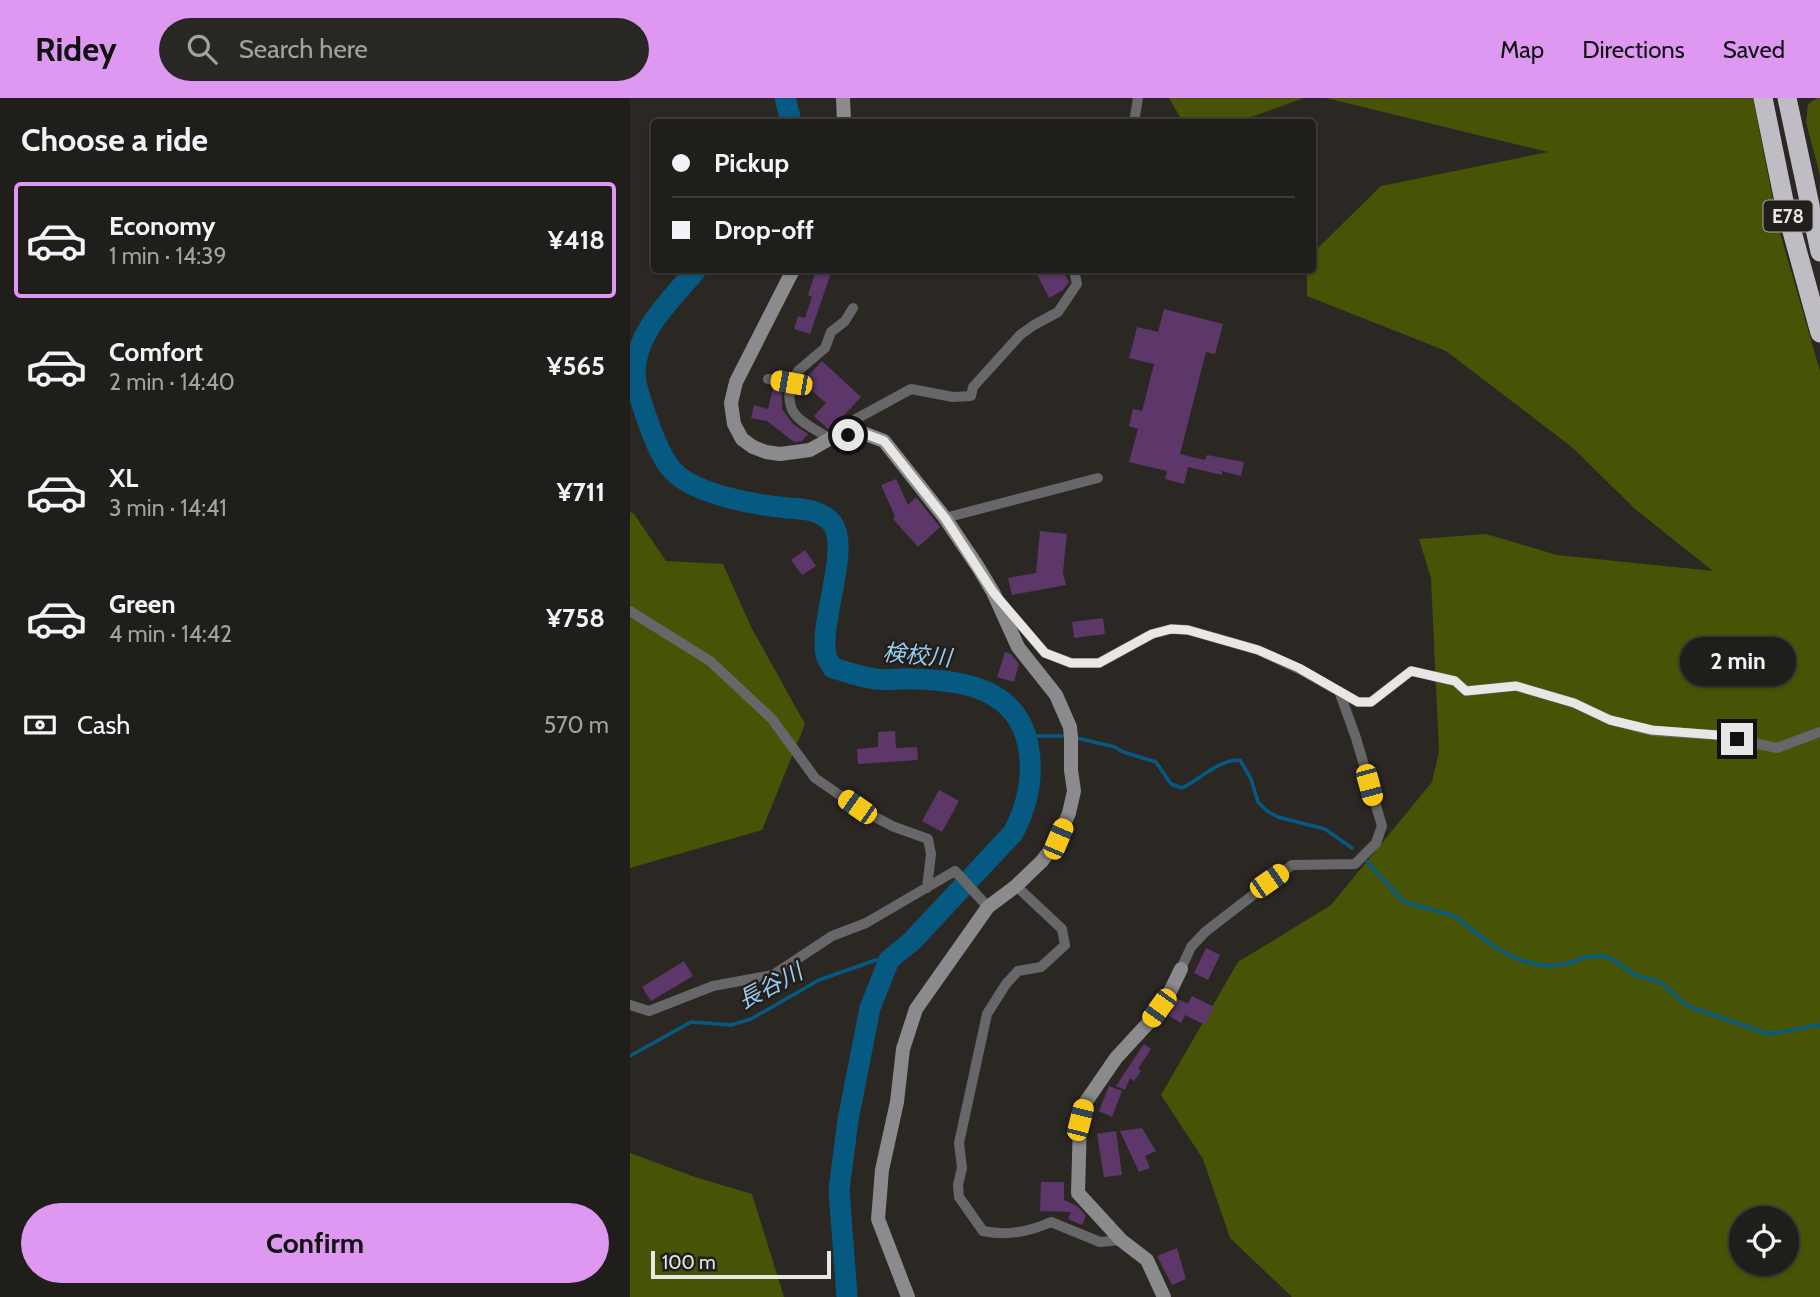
<!DOCTYPE html>
<meta charset="utf-8">
<style>
:root{--surface:#201e1b;--page:#282724;--text:#f1f3f6;--muted:#a2a2a3;--line:#3d3c3a;--accent:#de98f2}
body{margin:0;font-family:Cabin,"Noto Sans JP",sans-serif;background:var(--page);color:var(--text);height:100vh;display:flex;flex-direction:column;font-size:26px;white-space:nowrap}
*{box-sizing:border-box;margin:0}
p{font-size:23px;color:var(--muted)}
.icon{flex:none;width:38px;height:38px;fill:none;stroke:currentColor;stroke-width:2;stroke-linecap:round;stroke-linejoin:round}
.map{position:relative;flex:1;overflow:hidden}
.drawer{display:flex;flex-direction:column;background:var(--surface);width:630px}
.drawer>*{flex:none}
.guide{position:absolute;left:21px;top:21px;width:665px;height:154px;border-radius:7px;box-shadow:0 2px 5px #0004,0 0 0 2px var(--line);display:grid;align-content:center;height:154px;padding:0 21px;background:var(--surface)}
.controls{position:absolute;left:1099px;top:1108px;display:grid;gap:14px}
.controls a{display:grid;place-items:center;width:70px;height:70px;border-radius:50%;background:var(--surface);box-shadow:0 2px 5px #0004,0 0 0 2px var(--line);font-size:35px}
.scale{position:absolute;left:21px;bottom:18px;width:180px;box-sizing:border-box;padding-left:7px;border:4px solid #e9e7e5;border-top:0;font-size:19px;line-height:24px;white-space:nowrap;color:#e9e7e5;-webkit-text-stroke:5px #211e1b;paint-order:stroke}
.end{position:absolute;width:32px;height:32px;margin:-16px;border:9px solid #e9e7e5;background:#111;box-shadow:0 0 0 4px #111}
.from{border-radius:50%}
.bubble{position:absolute;height:49px;border-radius:24px;background:var(--surface);box-shadow:0 2px 5px #0004,0 0 0 2px var(--line);font-size:23px;font-weight:700;line-height:49px;text-align:center}
.car{position:absolute;width:21px;height:42px;margin:-21px -10px;border-radius:9px;box-shadow:0 0 5px 2px #0007;background:linear-gradient(#f5c518 24%,#345 0 40%,#f5c518 0 76%,#345 0 86%,#f5c518 0)}
.guide b{display:flex;align-items:center;gap:24px;height:66px;font-size:26px}
.guide b+b{border-top:2px solid var(--line)}
.guide i{width:18px;height:18px;background:var(--text)}
ul{padding:0;list-style:none}
li{display:flex;align-items:center;gap:21px;height:116px;margin:0 14px 10px;padding:0 7px;border:4px solid transparent;border-radius:7px}
li div{flex:1}
li b{display:block;font-size:26px}
li em{font-style:normal;font-weight:700}
li.on{border-color:var(--accent)}
li>.icon{width:63px;height:63px;stroke-width:1.5}
h2{padding:0 21px;font-size:32px;line-height:84px}
.pay{display:flex;align-items:center;gap:18px;height:77px;padding:0 21px;font-size:26px}
.pay p{margin-inline-start:auto}
.cta{display:flex;gap:14px;margin-top:auto;padding:14px 21px}
.cta a{flex:1;height:80px;border-radius:42px;background:var(--accent);color:#111;font-size:28px;font-weight:700;line-height:80px;text-align:center}
header{display:flex;align-items:center;gap:42px;box-sizing:border-box;height:98px;padding:0 35px;background:var(--accent);color:#111}
header strong{font-size:33px}
nav{display:flex;gap:38px;margin-inline-start:auto;font-size:24px}
.search{width:490px;height:63px;background:var(--page);display:flex;align-items:center;gap:18px;box-sizing:border-box;padding:0 24px;border-radius:38px;color:var(--muted);font-size:26px}
main{display:flex;flex:1;min-height:0}
.map>svg:first-child{display:block}
.forest{fill:#475405;fill-rule:evenodd}
.lines{fill:none;stroke-linecap:round;stroke-linejoin:round}
.stream{stroke:#065a82;stroke-width:3.5}
.river{stroke:#065a82;stroke-width:21}
.building{fill:#5d366a}
.street{stroke:#676769;stroke-width:10}
.secondary{stroke:#8b8a8d;stroke-width:14}
.highway{stroke:#bfbdc3;stroke-width:19}
.route{stroke:#e9e7e5;stroke-width:9}
.labels{text-anchor:middle;stroke-width:5;stroke-linejoin:round;paint-order:stroke}
.shield{fill:#211e1b;stroke:#adaba8;stroke-width:2}
.shield-label{font-size:19px;font-weight:bold;fill:#e9e7e5}
.water-label{font-size:23px;font-style:italic;fill:#98cef2;stroke:#211e1b}
</style>
<header>
<strong>Ridey</strong>
<div class="search"><svg class="icon" aria-label="search" viewBox="0 0 24 24"><circle cx="10" cy="10" r="6"/><path d="M15 15l6 6"/></svg>Search here</div>
<nav><a>Map</a><a>Directions</a><a>Saved</a></nav>
</header>
<main>
<section class="drawer">
<h2>Choose a ride</h2>
<ul>
<li class="on"><svg class="icon" aria-label="car" viewBox="0 0 24 24"><path d="M5 17H2v-5l4-1 3-4h7l3 4 3 1v5h-3M9 17h6M6 11h13"/><circle cx="7" cy="17" r="2"/><circle cx="17" cy="17" r="2"/></svg><div><b>Economy</b><p>1 min · 14:39</p></div><em>¥418</em></li>
<li><svg class="icon" aria-label="car" viewBox="0 0 24 24"><path d="M5 17H2v-5l4-1 3-4h7l3 4 3 1v5h-3M9 17h6M6 11h13"/><circle cx="7" cy="17" r="2"/><circle cx="17" cy="17" r="2"/></svg><div><b>Comfort</b><p>2 min · 14:40</p></div><em>¥565</em></li>
<li><svg class="icon" aria-label="car" viewBox="0 0 24 24"><path d="M5 17H2v-5l4-1 3-4h7l3 4 3 1v5h-3M9 17h6M6 11h13"/><circle cx="7" cy="17" r="2"/><circle cx="17" cy="17" r="2"/></svg><div><b>XL</b><p>3 min · 14:41</p></div><em>¥711</em></li>
<li><svg class="icon" aria-label="car" viewBox="0 0 24 24"><path d="M5 17H2v-5l4-1 3-4h7l3 4 3 1v5h-3M9 17h6M6 11h13"/><circle cx="7" cy="17" r="2"/><circle cx="17" cy="17" r="2"/></svg><div><b>Green</b><p>4 min · 14:42</p></div><em>¥758</em></li>
</ul>
<div class="pay"><svg class="icon" aria-label="cash" viewBox="0 0 24 24"><path d="M3 7h18v10H3z"/><circle cx="12" cy="12" r="2"/></svg>Cash<p>570 m</p></div>
<div class="cta"><a>Confirm</a></div>
</section>
<div class="map">
<svg width="1190" height="1199" viewBox="0 0 1190 1199">
<rect width="100%" height="100%" fill="#2b2824"/>
<path class="forest" d="M539 0H674L607 24H553Z
M696 0H1123L1148 128 1190 273V1199H662L600 1140 573 1061 531 997 608 864 701 807 802 684 809 654 801 480 789 441 856 436 927 457 1083 473 1005 411 943 350 816 253 677 198V172H682L683 155 751 88 918 54ZM1111 1120H1157V1166H1111Z
M1188 0H1190V77L1176 24 1178 6Z
M0 414 4 416 36 463 93 466 121 529 175 626 132 732 0 770Z
M0 1055 65 1079 122 1096 154 1199H0Z"/>
<g class="lines">
<path class="stream" d="M396 638H435
M447 640 485 649 493 654 526 664 541 686 552 690C572 680 588 662 610 662L621 681 628 704 637 713 648 719 695 731 722 750
M737 764 774 804 824 818 866 850 890 862 916 868 937 866 956 859 971 858 984 862 1005 877 1030 884 1058 908 1138 936 1190 927
M0 958 61 924 101 927 121 921 189 882 246 862H259"/>
<path class="river" d="M155 0 160 19 158 24
M66 172C42 201 5 234 5 275 5 289 13 308 17 321 23 338 31 360 43 373 66 397 126 407 158 410 174 411 191 412 202 425 221 449 189 524 196 556 196 561 201 566 203 570 217 574 231 579 245 581 257 583 271 580 283 581 332 582 387 590 398 647 404 678 398 707 383 735L282 843 259 862 240 910 218 1022 209 1092 217 1199"/>
</g>
<path class="building" d="M186 172H202L180 236 164 231 168 218 175 220 182 199 178 197Z
M405 172H432L439 184 433 192 419 200Z
M534 211 593 226 585 256 576 254 550 356 575 362 577 357 614 364 611 378 592 373V377L558 369 554 386 535 381 537 373 499 364 508 331 499 328 503 311 512 313 524 266 499 260 507 229 528 234Z
M192 263 231 299 205 327 198 331 184 318 196 305 172 284Z
M143 290 152 292V311L163 326 178 336 172 343 164 344 137 323 121 320 124 307 138 311Z
M266 381 278 407 286 399 310 429 288 449 263 421 265 418 251 387Z
M410 433 437 436 433 474 436 487 382 497 378 480 406 475Z
M175 452 186 468 172 477 161 462Z
M473 520 475 536 444 540 442 524Z
M375 554 381 556 389 566 384 584 367 579Z
M265 633 266 650 287 649 288 662 228 666 227 651 248 649V634Z
M309 692 329 703 312 734 292 723Z
M576 850 590 857 578 882 564 875Z
M54 863 63 878 21 903 12 889Z
M562 898 584 909 575 927 555 917 551 925 539 918 548 901 558 906Z
M514 946 521 951 508 971 511 973 504 983 500 980 495 992 486 988Z
M479 988 492 993 482 1019 469 1013Z
M512 1030 526 1053 515 1058 520 1070 509 1074 490 1033Z
M486 1033 492 1077 474 1079 467 1036Z
M411 1084H434V1102L447 1108 456 1118 452 1127 438 1121 441 1114 410 1113Z
M547 1150 556 1181 542 1187 527 1158Z"/>
<g class="lines">
<path class="street" d="M504 24 508 0
M138 281 161 285C153 320 175 324 200 341
M161 285 168 273 195 250 201 234 215 223 223 210
M203 339 226 321 281 291 323 299 341 298 343 289 390 237 404 227 428 214 447 186 444 172
M315 420 468 380
M371 504 415 555 441 565H469L522 536 541 531 558 532 628 552 669 571 728 604H741L781 573 825 583 836 593 886 588 944 605 980 622 1022 633 1087 637 1147 650 1190 634
M0 513 80 563 142 621 185 680 227 709 262 728 298 741 301 756 297 790
M386 788 432 831 435 847 411 869 388 873 376 886 357 916 329 1045 332 1070 328 1087 329 1099 353 1133C376 1138 399 1134 421 1124L470 1144 491 1142
M551 871 561 849 575 834 662 767 725 766 746 745 752 728 726 640 709 593
M0 907 19 913 83 888 143 877 202 838 236 825 325 773 358 809"/>
<path class="secondary" d="M213 0 214 24
M163 172 106 284 101 305 104 326 112 341 123 349 136 354 150 356 180 352 203 339 233 335 254 343 315 420 348 469 363 494 388 549 426 597 440 629 441 639V672L444 693 439 715 428 741 412 763 386 788 358 809 286 911 273 951 267 1004 252 1072 248 1121 278 1199
M534 1199 517 1162 491 1142 448 1095 450 1022 455 1005 486 960 521 922 538 898 551 871"/>
<path class="highway" d="M1133 0 1155 108 1190 235
M1157 0 1190 154"/>
</g>
<g class="lines">
<path class="route" d="M218 337 233 335 254 343 315 420 363 494 415 555 441 565H469L522 536 541 531 558 532 628 552 669 570 728 604H741L781 573 825 583 836 593 886 588 944 605 980 622 1022 632 1087 637 1107 641"/>
</g>
<g class="labels">
<rect class="shield" x="1133.5" y="102.5" width="49" height="31" rx="5"/>
<g class="shield-label">
<text x="1158" y="125">E78</text>
</g>
<g class="water-label">
<text transform="translate(287 557) rotate(5)" y="8">検校川</text>
<text transform="translate(140 888) rotate(-28)" y="8">長谷川</text>
</g>
</g>
</svg>
<div class="controls">
<a><svg class="icon" aria-label="locate" viewBox="0 0 24 24"><circle cx="12" cy="12" r="6"/><path d="M12 2v4M12 18v4M2 12h4M18 12h4"/></svg></a>
</div>
<div class="scale">100 m</div>
<i class="end from" style="left:218px;top:337px"></i>
<i class="end" style="left:1107px;top:641px"></i>
<div class="bubble" style="left:1050px;top:539px;width:116px">2 min</div>
<i class="car" style="left:161px;top:285px;rotate:280deg"></i>
<i class="car" style="left:739px;top:687px;rotate:165deg"></i>
<i class="car" style="left:227px;top:709px;rotate:305deg"></i>
<i class="car" style="left:428px;top:741px;rotate:23deg"></i>
<i class="car" style="left:639px;top:783px;rotate:55deg"></i>
<i class="car" style="left:529px;top:910px;rotate:216deg"></i>
<i class="car" style="left:450px;top:1022px;rotate:14deg"></i>
<div class="guide">
<b><i class="from"></i>Pickup</b>
<b><i></i>Drop-off</b>
</div>
</div>
</main>
